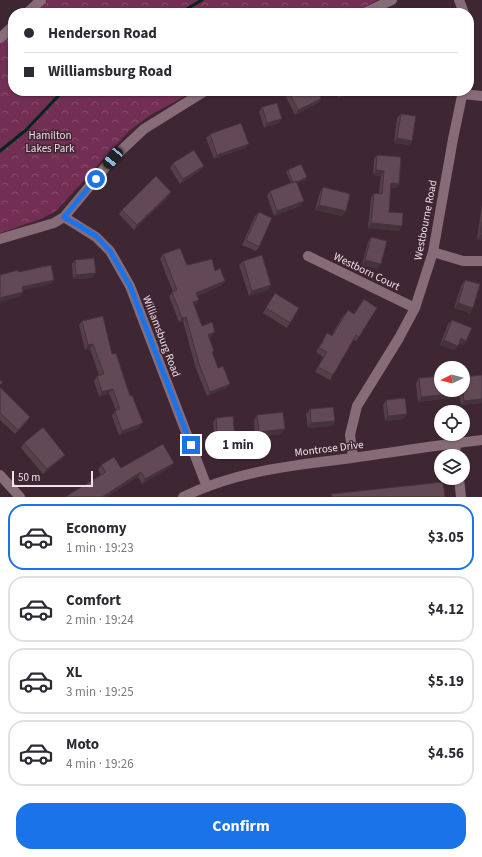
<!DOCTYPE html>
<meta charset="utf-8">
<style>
:root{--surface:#fff;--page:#f7f7f7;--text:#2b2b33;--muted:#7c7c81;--line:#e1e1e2;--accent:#1a73e8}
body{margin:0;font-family:"Source Sans 3",sans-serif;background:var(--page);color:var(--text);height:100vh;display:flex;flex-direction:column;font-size:15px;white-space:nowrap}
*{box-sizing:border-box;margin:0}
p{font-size:13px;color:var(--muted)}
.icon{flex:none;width:22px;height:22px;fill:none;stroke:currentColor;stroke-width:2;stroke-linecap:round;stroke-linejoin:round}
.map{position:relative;height:497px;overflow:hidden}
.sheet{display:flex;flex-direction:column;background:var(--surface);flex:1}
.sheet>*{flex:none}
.top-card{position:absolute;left:8px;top:8px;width:466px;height:88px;border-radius:16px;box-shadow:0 1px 3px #0004;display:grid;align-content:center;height:88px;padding:0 16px;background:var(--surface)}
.needle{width:26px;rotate:264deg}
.controls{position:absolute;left:434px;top:361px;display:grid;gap:8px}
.controls a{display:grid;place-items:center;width:36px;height:36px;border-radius:50%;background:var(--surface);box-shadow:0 1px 3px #0004;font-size:20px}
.scale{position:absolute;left:12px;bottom:10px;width:81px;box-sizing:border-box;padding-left:4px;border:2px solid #f0e0e7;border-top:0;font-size:11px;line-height:14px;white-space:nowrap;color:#f0e0e7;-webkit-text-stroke:3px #3e2732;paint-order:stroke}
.end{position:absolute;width:18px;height:18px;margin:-9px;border:5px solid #1a73e8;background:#fff;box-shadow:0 0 0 2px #fff}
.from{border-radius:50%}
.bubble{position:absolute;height:28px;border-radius:14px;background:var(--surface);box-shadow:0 1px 3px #0004;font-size:13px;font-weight:700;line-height:28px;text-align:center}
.car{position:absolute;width:12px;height:24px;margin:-12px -6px;border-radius:5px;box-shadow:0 0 3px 1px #0007;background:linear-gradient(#222 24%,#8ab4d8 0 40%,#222 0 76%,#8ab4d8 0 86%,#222 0)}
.top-card b{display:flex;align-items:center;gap:14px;height:38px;font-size:15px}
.top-card b+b{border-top:1px solid var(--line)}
.top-card i{width:10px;height:10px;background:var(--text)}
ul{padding:7px 0 0;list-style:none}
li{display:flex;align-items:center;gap:12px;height:66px;margin:0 8px 6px;padding:0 8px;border:2px solid var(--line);border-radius:16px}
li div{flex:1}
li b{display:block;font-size:15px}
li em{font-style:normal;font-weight:700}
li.current{border-color:var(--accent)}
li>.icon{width:36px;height:36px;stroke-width:1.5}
.button{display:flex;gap:8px;margin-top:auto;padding:8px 16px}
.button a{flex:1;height:46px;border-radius:16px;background:var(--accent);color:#fff;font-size:16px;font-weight:700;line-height:46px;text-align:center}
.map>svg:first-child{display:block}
.park{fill:url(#park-crowns)}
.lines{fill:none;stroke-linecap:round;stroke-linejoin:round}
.stream{stroke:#00261c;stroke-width:3}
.minor{stroke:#876c78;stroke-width:10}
.wall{fill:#553f49}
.shaded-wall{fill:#45333c}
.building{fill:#634955;stroke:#45333c}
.route{stroke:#1a73e8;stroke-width:5}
.labels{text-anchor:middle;stroke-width:3;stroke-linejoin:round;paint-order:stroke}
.park-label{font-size:11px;fill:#f1d9e4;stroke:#3e2732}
.street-label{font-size:11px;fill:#f0e0e7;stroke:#3e2732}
</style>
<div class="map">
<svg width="482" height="497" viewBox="0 0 482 497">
<defs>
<pattern id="park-crowns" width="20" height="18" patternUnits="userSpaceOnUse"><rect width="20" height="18" fill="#722f53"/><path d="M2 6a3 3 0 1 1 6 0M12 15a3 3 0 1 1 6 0" fill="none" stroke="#864d6c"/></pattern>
</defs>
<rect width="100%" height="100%" fill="#3e2732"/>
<path class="park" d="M47 0H378L352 13H33Z
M13 31V91H194L149 116 129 131 56 211 41 219 0 233V43Z"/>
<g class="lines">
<path class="stream" d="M180 13 202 0
M0 151 26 130 63 91"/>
<path class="minor" d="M459 0 464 13
M27 13 41 0
M364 13 392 0
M0 38 13 26
M463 94 482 96
M64 217 96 237 110 251 130 286 207 487
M0 239 54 223 64 217 113 158 144 129 205 91
M433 252 463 261H482
M308 256 415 308
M455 443 456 456
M353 457 350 435 357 406 399 338 415 308 433 252 453 139 463 91
M0 475 20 497
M459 478 461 497
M183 497C236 471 294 465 352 458 395 452 439 445 482 440"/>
</g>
<path class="wall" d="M292 91H330L320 96 321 99 318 103 295 115 286 97 289 92Z
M335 91H353L339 98Z
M262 107 279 123 264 128 259 112Z
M401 114 412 141 409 145 394 143 397 118Z
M210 134 249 144 245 148 214 159 206 138Z
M377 155 399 184 396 188H391L389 212 399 231 368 228 371 198 374 193 379 194 381 176 373 175 374 159Z
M173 163 204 166 201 170 180 184 170 168Z
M288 170 307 177 305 180 297 183 304 201 300 206 274 216 267 196 270 191 291 183 286 172Z
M323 187 346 211 342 216 315 210 320 192Z
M168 197 134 230 119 214 122 210Z
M482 204V240L477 239Z
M259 212V247L256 251 242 245 255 216Z
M371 237 377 269 362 265 368 242Z
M163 254 187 265 215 271 222 285 197 296 199 300 196 304 194 305 202 326 212 337 209 338 212 353 218 368 227 388 207 396 196 369 183 321 179 322 169 296 173 292 160 259Z
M75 260 92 278 73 279 72 264Z
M243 261 268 290 249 296 239 265Z
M465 280 473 308 470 313 454 308 462 284Z
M272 298 290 323 287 328 263 313Z
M344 314 359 337 356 341 353 340 330 380 315 372 323 357 316 352 327 333 331 336Z
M452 320 466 341 463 345 459 343 454 350 440 345 448 324Z
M82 321 112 354 139 428 119 435 112 416 115 411 116 410 109 393 99 397 94 381 97 376 99 375 90 349 85 350 79 325Z
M419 378 463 390 482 403 461 405 460 397 418 402 416 383Z
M0 387 30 417 27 422 15 434 0 420Z
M386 400 407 414 403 419 385 421 383 405Z
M310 409 335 421 331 426 308 428 306 414Z
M257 415 281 434 255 437 254 420Z
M216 418 235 438 232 443 215 444 213 422Z
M24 443 65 455 61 459 43 474 21 448Z
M101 465 121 468 170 467 142 484 138 477 106 497H65L101 475 98 470Z"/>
<path class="shaded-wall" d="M324 91H330L315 98 319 93Z
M347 91H353L339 98 342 94Z
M321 99 318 103 295 115 298 110Z
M282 119 279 123 264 128 267 123Z
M397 138 412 141 409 145 394 143Z
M249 144 245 148 214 159 217 155Z
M204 166 201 170 180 184 183 179Z
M376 170 384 171 381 176 373 175Z
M307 177 305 180 292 186 294 183Z
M391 183 399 184 396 188H388Z
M171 192 168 197 134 230 137 225Z
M304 201 300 206 274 216 277 211Z
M319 205 346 211 342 216 315 210Z
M371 223 402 226 399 231 368 228Z
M480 235H482V240L477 239Z
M365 260 381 264 377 269 362 265Z
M96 273 92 278 73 279 76 275Z
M54 280 51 284 19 291 22 287Z
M225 281 222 285 193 297 196 293Z
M271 285 268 290 249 296 252 291Z
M23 292 20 297 0 302V298Z
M199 300 196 304 190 306 193 302Z
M458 303 473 308 470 313 454 308Z
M186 317 183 321 179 322 182 318Z
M215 332 212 337 205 339 208 335Z
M461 338 466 341 463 345 457 343Z
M444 340 458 346 454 350 440 345Z
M93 344 90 349 85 350 88 345Z
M230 384 227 388 207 396 210 392Z
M113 389 109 393 99 397 102 392Z
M463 393 460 397 418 402 421 397Z
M482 399V403L461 405 464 401Z
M407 414 403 419 385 421 388 416Z
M30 417 27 422 15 434 18 430Z
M335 421 331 426 308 428 311 423Z
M143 423 139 428 119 435 122 431Z
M285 429 281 434 255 437 259 432Z
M235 438 232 443 215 444 218 440Z
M65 455 61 459 43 474 47 469Z
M174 463 170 467 142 484 145 479Z
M141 472 138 477 106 497H102Z"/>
<path class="building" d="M292 91H324L319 93 321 99 298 110 289 92Z
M341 91H347L342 94Z
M277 103 282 119 267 123 262 107Z
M401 114 416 116 412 141 397 138Z
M241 123 249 144 217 155 210 134Z
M194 150 204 166 183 179 173 163Z
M377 155 401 157 399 184 391 183 389 212 403 213 402 226 371 223 374 193 382 194 384 171 376 170Z
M301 164 307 177 297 182 296 181 293 183 288 170Z
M156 176 171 192 137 225 122 210Z
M296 181 304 201 277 211 270 191Z
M323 187 350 194 346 211 319 205Z
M259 212 272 218 259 247 246 240Z
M482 222V235H480Z
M371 237 387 241 381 264 365 260Z
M180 248 187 265 212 259 215 271 220 268 225 281 196 293 199 300 193 302 202 326 212 322 215 332 208 335 214 351 212 352 218 368 223 366 230 384 210 392 199 364 186 317 182 318 172 292 177 290 163 254Z
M262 255 271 285 252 291 243 261Z
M94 258 96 273 76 275 75 260Z
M51 265 54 280 22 287 23 292 0 298V275L18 270V272Z
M465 280 480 284 473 308 458 303Z
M275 293 299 308 290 323 266 308Z
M364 299 377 308 359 337 356 335 333 375 318 367 327 352 319 348 327 333 332 336 348 310 354 314Z
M103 316 112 354 116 353 130 396 132 395 143 423 122 431 115 411 120 409 113 389 102 392 97 376 104 374 93 344 88 345 82 321Z
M452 320 472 328 466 341 461 338 458 346 444 340Z
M482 375V399L464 401 463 393 421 397 419 378 441 376V390H463V377Z
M0 380 3 382 0 385Z
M0 387 30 417 18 430 0 413Z
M405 398 407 414 388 416 386 400Z
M333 407 335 421 311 423 310 409Z
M283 412 285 429 259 432 257 415Z
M233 416 235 438 218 440 216 418Z
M43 427 65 455 47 469 24 443Z
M163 444 174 463 145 479 141 472 102 497H65L106 472 101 465 114 457 121 468Z
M443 482 445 497H332L331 494Z"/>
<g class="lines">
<path class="route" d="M96 179 64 217 96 236 110 251 130 286 191 445"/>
</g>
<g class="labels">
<g class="park-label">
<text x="50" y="139">Hamilton<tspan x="50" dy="13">Lakes Park</tspan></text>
</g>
<g class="street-label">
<text transform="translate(425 220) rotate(-79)" y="4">Westbourne Road</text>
<text transform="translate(367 271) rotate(26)" y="4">Westborn Court</text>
<text transform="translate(162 336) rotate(69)" y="4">Williamsburg Road</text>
<text transform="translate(329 448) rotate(-7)" y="4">Montrose Drive</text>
</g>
</g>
</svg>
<div class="controls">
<a><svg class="needle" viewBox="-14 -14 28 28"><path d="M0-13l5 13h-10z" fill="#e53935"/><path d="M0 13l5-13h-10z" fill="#7c7c81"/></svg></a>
<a><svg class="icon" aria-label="locate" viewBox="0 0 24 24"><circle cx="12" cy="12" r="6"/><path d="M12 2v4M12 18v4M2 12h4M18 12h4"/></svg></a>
<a><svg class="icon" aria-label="layers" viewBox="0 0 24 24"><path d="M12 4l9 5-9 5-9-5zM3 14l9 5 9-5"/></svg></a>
</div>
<div class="scale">50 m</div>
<i class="end from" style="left:96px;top:179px"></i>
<i class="end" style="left:191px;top:445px"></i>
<div class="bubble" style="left:205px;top:431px;width:66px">1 min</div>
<i class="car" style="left:113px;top:158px;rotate:219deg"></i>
<div class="top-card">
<b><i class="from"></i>Henderson Road</b>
<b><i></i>Williamsburg Road</b>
</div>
</div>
<section class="sheet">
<ul>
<li class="current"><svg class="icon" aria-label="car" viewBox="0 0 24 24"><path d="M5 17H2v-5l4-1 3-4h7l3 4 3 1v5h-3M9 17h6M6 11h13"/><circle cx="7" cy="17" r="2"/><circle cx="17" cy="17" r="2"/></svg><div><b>Economy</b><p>1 min · 19:23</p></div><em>$3.05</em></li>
<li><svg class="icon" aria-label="car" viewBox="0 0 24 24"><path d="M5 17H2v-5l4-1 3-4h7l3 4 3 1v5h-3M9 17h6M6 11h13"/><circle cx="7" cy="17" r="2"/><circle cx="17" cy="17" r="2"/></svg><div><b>Comfort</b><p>2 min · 19:24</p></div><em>$4.12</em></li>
<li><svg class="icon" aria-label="car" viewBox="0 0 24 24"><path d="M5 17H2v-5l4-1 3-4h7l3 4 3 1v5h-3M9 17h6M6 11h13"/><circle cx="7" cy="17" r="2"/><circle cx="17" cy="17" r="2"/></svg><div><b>XL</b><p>3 min · 19:25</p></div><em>$5.19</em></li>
<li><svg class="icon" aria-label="car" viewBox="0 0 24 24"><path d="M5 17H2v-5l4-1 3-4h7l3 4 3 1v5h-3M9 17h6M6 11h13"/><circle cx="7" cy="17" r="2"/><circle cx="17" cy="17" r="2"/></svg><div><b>Moto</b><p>4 min · 19:26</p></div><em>$4.56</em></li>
</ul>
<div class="button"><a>Confirm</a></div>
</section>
